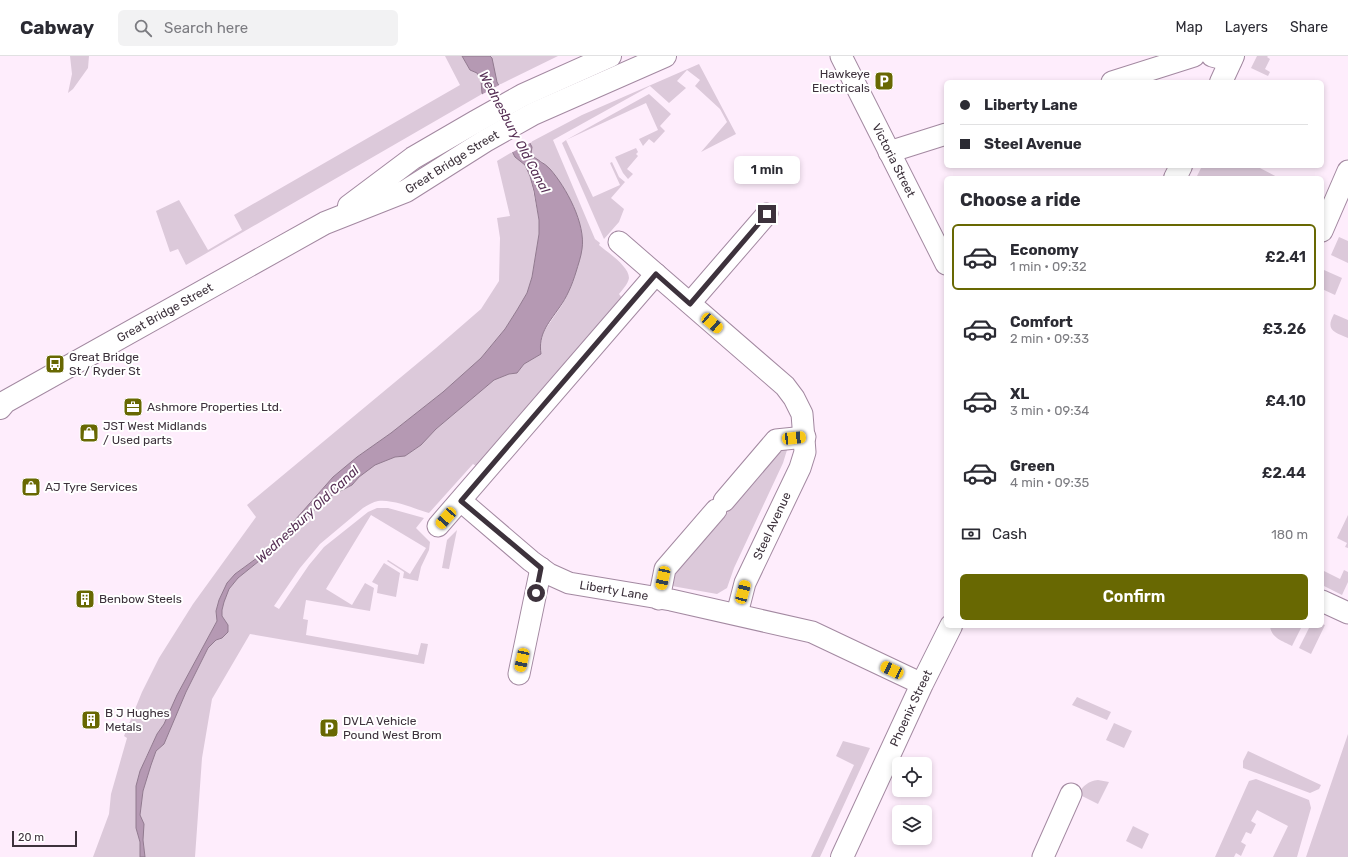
<!DOCTYPE html>
<meta charset="utf-8">
<style>
:root{--surface:#fff;--page:#f2f2f3;--text:#2b2b33;--muted:#7c7c81;--line:#e1e1e2;--accent:#686802}
body{margin:0;font-family:Rubik,sans-serif;background:var(--page);color:var(--text);height:100vh;display:flex;flex-direction:column;font-size:15px;white-space:nowrap}
*{box-sizing:border-box;margin:0}
p{font-size:13px;color:var(--muted)}
.icon{flex:none;width:22px;height:22px;fill:none;stroke:currentColor;stroke-width:2;stroke-linecap:round;stroke-linejoin:round}
.map{position:relative;flex:1;overflow:hidden}
.drawer{position:absolute;left:944px;top:120px;width:380px;height:452px;display:flex;flex-direction:column;background:var(--surface);border-radius:6px;box-shadow:0 2px 6px #0003}
.drawer>*{flex:none}
.guide{position:absolute;left:944px;top:24px;width:380px;height:88px;border-radius:6px;box-shadow:0 2px 6px #0003;display:grid;align-content:center;height:88px;padding:0 16px;background:var(--surface)}
.tools{position:absolute;left:892px;top:701px;display:grid;gap:8px}
.tools a{display:grid;place-items:center;width:40px;height:40px;border-radius:6px;background:var(--surface);box-shadow:0 2px 6px #0003;font-size:20px}
.scale{position:absolute;left:12px;bottom:10px;width:65px;box-sizing:border-box;padding-left:4px;border:2px solid #3d323c;border-top:0;font-size:11px;line-height:14px;white-space:nowrap;color:#3d323c;-webkit-text-stroke:3px #fff;paint-order:stroke}
.end{position:absolute;width:18px;height:18px;margin:-9px;border:5px solid #3d323c;background:#fff;box-shadow:0 0 0 2px #fff}
.from{border-radius:50%}
.bubble{position:absolute;height:28px;border-radius:6px;background:var(--surface);box-shadow:0 2px 6px #0003;font-size:13px;font-weight:600;line-height:28px;text-align:center}
.car{position:absolute;width:12px;height:24px;margin:-12px -6px;border-radius:5px;box-shadow:0 0 3px 1px #0007;background:linear-gradient(#f5c518 24%,#345 0 40%,#f5c518 0 76%,#345 0 86%,#f5c518 0)}
.guide b{display:flex;align-items:center;gap:14px;height:38px;font-size:15px}
.guide b+b{border-top:1px solid var(--line)}
.guide i{width:10px;height:10px;background:var(--text)}
ul{padding:0;list-style:none}
li{display:flex;align-items:center;gap:12px;height:66px;margin:0 8px 6px;padding:0 8px;border:2px solid transparent;border-radius:6px}
li div{flex:1}
li b{display:block;font-size:15px}
li em{font-style:normal;font-weight:600}
li.current{border-color:var(--accent)}
li>.icon{width:36px;height:36px;stroke-width:1.5}
h2{padding:0 16px;font-size:18px;line-height:48px}
.pay{display:flex;align-items:center;gap:10px;height:44px;padding:0 16px;font-size:15px}
.pay p{margin-inline-start:auto}
.cta{display:flex;gap:8px;margin-top:auto;padding:8px 16px}
.cta a{flex:1;height:46px;border-radius:6px;background:var(--accent);color:#fff;font-size:16px;font-weight:600;line-height:46px;text-align:center}
header{display:flex;align-items:center;gap:24px;box-sizing:border-box;height:56px;padding:0 20px;background:var(--surface);border-bottom:1px solid var(--line)}
header strong{font-size:19px}
nav{display:flex;gap:22px;margin-inline-start:auto;font-size:14px}
.search{width:280px;height:36px;background:var(--page);display:flex;align-items:center;gap:10px;box-sizing:border-box;padding:0 14px;border-radius:6px;color:var(--muted);font-size:15px}
.map>svg:first-child{display:block}
.green{fill:#dcc9da}
.water{fill:#b599b3;stroke:#917a8f}
.pier{fill:#feedfc}
.lines{fill:none;stroke-linecap:round;stroke-linejoin:round}
.street-casing{stroke:#a389a1;stroke-width:23}
.secondary-casing{stroke:#a389a1;stroke-width:24}
.street{stroke:#fff;stroke-width:21}
.secondary{stroke:#fff;stroke-width:22}
.route{stroke:#3d323c;stroke-width:5}
.labels{text-anchor:middle;stroke-width:4;stroke-linejoin:round;paint-order:stroke}
.poi-label{font-size:12px;fill:#3d323c;stroke:#fff;text-anchor:start}
.street-label{font-size:12px;fill:#3d323c;stroke:#fff}
.water-label{font-size:13px;font-style:italic;fill:#573055;stroke:#fff}
</style>
<header>
<strong>Cabway</strong>
<div class="search"><svg class="icon" aria-label="search" viewBox="0 0 24 24"><circle cx="10" cy="10" r="6"/><path d="M15 15l6 6"/></svg>Search here</div>
<nav><a>Map</a><a>Layers</a><a>Share</a></nav>
</header>
<div class="map">
<svg width="1348" height="801" viewBox="0 0 1348 801">
<rect width="100%" height="100%" fill="#feedfc"/>
<path class="green" d="M70 0H89L88 12 73 33 68 37 72 18Z
M445 0H462L470 14 477 17 481 25 482 38 186 209 178 193 170 196 156 155 179 144 208 194 242 174 234 159 460 29Z
M490 0H558L499 29C494 20 494 10 490 0Z
M1257 0H1268L1267 1 1270 3 1265 13 1270 16 1268 20 1251 12Z
M699 8 736 78 701 96 727 66 720 53 695 30 700 24 687 14 677 25 686 32 669 47 650 30 553 84 595 183 600 187 599 189C607 196 629 210 629 222 628 228 622 234 619 238L622 242 478 411 473 408 429 457C415 453 393 443 378 445 373 446 368 449 363 452L320 488 300 512 274 550 279 553 309 509 324 491 368 456 377 452H388L424 462 416 472 430 486 429 494 421 511 418 525 403 522 404 516 387 505 388 504 410 518 426 492 371 459 326 533 352 549 365 527 374 532 370 555 306 544 303 563 308 564 306 579 418 599 421 587 428 588 424 608 250 578 212 643 202 702 195 801H145L140 759 143 735 151 708 156 695 164 688 186 636 208 592 216 584 222 582 228 569 222 560V554L224 546 229 533 238 522 295 476 323 444 352 429 359 421 374 409 395 401 405 400 421 389 436 373 494 324 509 318 517 317 524 308 541 298 540 288 542 278 562 249 571 230 578 207 543 106 534 102 531 98 532 91 529 87 582 59Z
M649 38 671 58 660 70 665 75 654 87 649 83 643 90 639 83 658 74 646 47 566 84 593 141 620 129 610 107 612 106 619 121 625 126 611 142 624 153 619 166 604 183 562 87 566 84Z
M636 92 638 96 636 98 638 100 627 113 633 118 628 123 623 117 615 101Z
M512 96 515 101 525 109 530 120 539 164V178L532 221 527 237 517 254 505 273 481 302 443 336 391 377 357 401 333 421 273 489 261 499 235 518 228 527 219 544 216 555 217 565 177 639 164 668 157 678 145 703 136 730V772L140 786V801H93L109 758 111 738 127 682 124 680 142 636 159 602 193 548 256 461 247 449 436 292 481 253 499 225 500 182 497 162 510 160 497 105Z
M1202 110H1256L1279 122H1196Z
M1339 181 1348 185V207L1331 199Z
M1324 214 1342 222 1335 239 1322 233V219Z
M1334 258 1348 264V282C1334 276 1325 274 1334 258Z
M781 394H787L783 407 734 512 727 532 717 538 672 530 674 519 678 514Z
M1348 459V492L1345 491 1347 487 1337 482Z
M457 474 449 513 442 512 447 484Z
M384 507 400 517 396 541 377 537 378 529 372 526Z
M1322 514 1340 523 1344 514 1348 516V526L1342 539 1322 529Z
M1322 568 1325 569 1311 598 1299 592 1310 570H1322Z
M1270 570H1302L1292 590C1283 585 1271 582 1270 570Z
M1077 641 1111 656 1107 664 1072 649Z
M1114 667 1132 675 1124 692 1106 684Z
M1348 678V801H1306Z
M843 685 870 692 820 801H811L854 709 836 700Z
M1248 695 1321 729 1319 733 1310 737 1243 712V705Z
M1256 723 1309 744 1311 752 1297 801H1273L1288 770 1257 754 1251 765 1256 768 1251 778 1246 776 1241 786 1246 789 1241 800 1236 797 1234 801H1215L1249 725Z
M1098 724 1109 726 1098 748 1078 738C1083 730 1088 725 1098 724Z
M1133 770 1149 778 1142 793 1126 785Z"/>
<path class="water" d="M462 0H490L492 2 497 26 532 91 531 98C536 104 545 107 550 113 566 131 586 168 582 193 581 201 578 209 576 216 572 229 567 241 559 252 548 268 538 278 541 298L524 308 517 317 509 318 494 324 436 373 421 389 405 400 395 401 375 409 359 421 352 429 323 444 295 476 238 522 229 533 224 546 222 554V560L228 569V576L222 582 216 584 208 592 186 636 164 688 156 695 151 709 143 735 140 759 144 768 143 784 145 801H140V786L136 772V730L140 715 157 678 164 668 177 639 217 565 216 555 219 544 227 527 235 518 261 499 273 489 333 421 357 401 391 377 443 336 481 302 505 273 517 254 527 237 532 221 539 178V164L534 135 530 120 525 109 515 101 482 37 481 24 477 17 470 14Z"/>
<path class="pier" d="M501 28 532 86 511 97 481 39Z"/>
<g class="lines">
<defs>
<g id="street">
<path id="s1" d="M841 0 946 208"/>
<path d="M1212 0 1231 5"/>
<path d="M1112 26 1194 0"/>
<path d="M889 96 946 78"/>
<path d="M1322 175 1348 115"/>
<path d="M619 186 785 330 794 342 802 358 805 396 800 412 745 527 737 558"/>
<path d="M690 247 767 158"/>
<path id="s2" d="M461 445 531 505 549 518 569 527 671 544 812 576 922 628"/>
<path d="M724 445 776 384 805 381"/>
<path d="M438 470 656 218"/>
<path d="M659 543 665 513 716 454"/>
<path d="M1322 545 1348 557"/>
<path d="M519 618 541 512"/>
<path d="M1043 801 1071 738"/>
</g>
<g id="secondary">
<path d="M1221 26 1233 0"/>
<path d="M1175 122 1181 110"/>
<path d="M349 150 413 102 475 66 523 39 610 0"/>
<path id="s3" d="M0 352 5 346 325 167 406 135 485 85 533 58 665 0"/>
<path id="s4" d="M842 801 922 628 951 570"/>
</g>
</defs>
<use href="#street" class="street-casing"/>
<use href="#secondary" class="secondary-casing"/>
<use href="#street" class="street"/>
<use href="#secondary" class="secondary"/>
</g>
<g class="lines">
<path class="route" d="M536 537 541 512 461 445 656 218 690 248 767 158"/>
</g>
<defs>
<symbol id="parking-square" viewBox="-11 -11 22 22"><rect x="-9" y="-9" width="18" height="18" rx="4" fill="#686802" stroke="#fff"/><path d="M-3.5-5.5H1a3.5 3.5 0 0 1 0 7H-1V5.5H-3.5ZM-1-3.4V-.6H.8a1.4 1.4 0 0 0 0-2.8Z" fill="#fff"/></symbol>
<symbol id="bus-square" viewBox="-11 -11 22 22"><rect x="-9" y="-9" width="18" height="18" rx="4" fill="#686802" stroke="#fff"/><path d="M-5-6H5V4H4V6H2V4H-2V6H-4V4H-5ZM-3.5-4V0h7V-4ZM-3.5 1.2v1.5H-2V1.2ZM2 1.2v1.5H3.5V1.2Z" fill="#fff"/></symbol>
<symbol id="office-square" viewBox="-11 -11 22 22"><rect x="-9" y="-9" width="18" height="18" rx="4" fill="#686802" stroke="#fff"/><path d="M-6-3h4V-5.5h4V-3h4V5H-6ZM-1-4.5V-3h2v-1.5ZM-6 0V1H6V0Z" fill="#fff"/></symbol>
<symbol id="shop-square" viewBox="-11 -11 22 22"><rect x="-9" y="-9" width="18" height="18" rx="4" fill="#686802" stroke="#fff"/><path d="M-5-2.5h2.3a2.7 3.5 0 0 1 5.4 0H5L5.5 6h-11ZM-1.5-2.5h3a1.5 2.3 0 0 0-3 0Z" fill="#fff"/></symbol>
<symbol id="building-square" viewBox="-11 -11 22 22"><rect x="-9" y="-9" width="18" height="18" rx="4" fill="#686802" stroke="#fff"/><path d="M-4-6H4V6H1V3H-1V6H-4ZM-2.5-4.3h1.7v1.8h-1.7ZM.8-4.3h1.7v1.8H.8ZM-2.5-1h1.7V.8h-1.7ZM.8-1h1.7V.8H.8Z" fill="#fff"/></symbol>
</defs>
<g fill-rule="evenodd">
<use href="#parking-square" x="873" y="14" width="22" height="22"/>
<use href="#bus-square" x="44" y="297" width="22" height="22"/>
<use href="#office-square" x="122" y="340" width="22" height="22"/>
<use href="#shop-square" x="78" y="366" width="22" height="22"/>
<use href="#shop-square" x="20" y="420" width="22" height="22"/>
<use href="#building-square" x="74" y="532" width="22" height="22"/>
<use href="#building-square" x="80" y="653" width="22" height="22"/>
<use href="#parking-square" x="318" y="661" width="22" height="22"/>
</g>
<g class="labels">
<g class="poi-label">
<text x="870" y="22" text-anchor="end">Hawkeye<tspan x="870" dy="14">Electricals</tspan></text>
<text x="69" y="305">Great Bridge<tspan x="69" dy="14">St / Ryder St</tspan></text>
<text x="147" y="355">Ashmore Properties Ltd.</text>
<text x="103" y="374">JST West Midlands<tspan x="103" dy="14">/ Used parts</tspan></text>
<text x="45" y="435">AJ Tyre Services</text>
<text x="99" y="547">Benbow Steels</text>
<text x="105" y="661">B J Hughes<tspan x="105" dy="14">Metals</tspan></text>
<text x="343" y="669">DVLA Vehicle<tspan x="343" dy="14">Pound West Brom</tspan></text>
</g>
<g class="street-label">
<text dy="4" stroke="none"><textPath href="#s1" startOffset="117">Victoria Street</textPath></text>
<text dy="4" stroke="none"><textPath href="#s3" startOffset="516">Great Bridge Street</textPath></text>
<text dy="4" stroke="none"><textPath href="#s3" startOffset="191">Great Bridge Street</textPath></text>
<text transform="translate(772 470) rotate(-65)" y="4">Steel Avenue</text>
<text dy="4" stroke="none"><textPath href="#s2" startOffset="182">Liberty Lane</textPath></text>
<text dy="4" stroke="none"><textPath href="#s4" startOffset="164">Phoenix Street</textPath></text>
</g>
<g class="water-label">
<text transform="translate(515 76) rotate(62)" y="5">Wednesbury Old Canal</text>
<text transform="translate(307 458) rotate(-43)" y="5">Wednesbury Old Canal</text>
</g>
</g>
</svg>
<div class="tools">
<a><svg class="icon" aria-label="locate" viewBox="0 0 24 24"><circle cx="12" cy="12" r="6"/><path d="M12 2v4M12 18v4M2 12h4M18 12h4"/></svg></a>
<a><svg class="icon" aria-label="layers" viewBox="0 0 24 24"><path d="M12 4l9 5-9 5-9-5zM3 14l9 5 9-5"/></svg></a>
</div>
<div class="scale">20 m</div>
<i class="end from" style="left:536px;top:537px"></i>
<i class="end" style="left:767px;top:158px"></i>
<div class="bubble" style="left:734px;top:100px;width:66px">1 min</div>
<i class="car" style="left:712px;top:267px;rotate:131deg"></i>
<i class="car" style="left:794px;top:382px;rotate:84deg"></i>
<i class="car" style="left:446px;top:462px;rotate:221deg"></i>
<i class="car" style="left:663px;top:522px;rotate:192deg"></i>
<i class="car" style="left:743px;top:536px;rotate:15deg"></i>
<i class="car" style="left:522px;top:604px;rotate:192deg"></i>
<i class="car" style="left:892px;top:614px;rotate:295deg"></i>
<div class="guide">
<b><i class="from"></i>Liberty Lane</b>
<b><i></i>Steel Avenue</b>
</div>
<section class="drawer">
<h2>Choose a ride</h2>
<ul>
<li class="current"><svg class="icon" aria-label="car" viewBox="0 0 24 24"><path d="M5 17H2v-5l4-1 3-4h7l3 4 3 1v5h-3M9 17h6M6 11h13"/><circle cx="7" cy="17" r="2"/><circle cx="17" cy="17" r="2"/></svg><div><b>Economy</b><p>1 min · 09:32</p></div><em>£2.41</em></li>
<li><svg class="icon" aria-label="car" viewBox="0 0 24 24"><path d="M5 17H2v-5l4-1 3-4h7l3 4 3 1v5h-3M9 17h6M6 11h13"/><circle cx="7" cy="17" r="2"/><circle cx="17" cy="17" r="2"/></svg><div><b>Comfort</b><p>2 min · 09:33</p></div><em>£3.26</em></li>
<li><svg class="icon" aria-label="car" viewBox="0 0 24 24"><path d="M5 17H2v-5l4-1 3-4h7l3 4 3 1v5h-3M9 17h6M6 11h13"/><circle cx="7" cy="17" r="2"/><circle cx="17" cy="17" r="2"/></svg><div><b>XL</b><p>3 min · 09:34</p></div><em>£4.10</em></li>
<li><svg class="icon" aria-label="car" viewBox="0 0 24 24"><path d="M5 17H2v-5l4-1 3-4h7l3 4 3 1v5h-3M9 17h6M6 11h13"/><circle cx="7" cy="17" r="2"/><circle cx="17" cy="17" r="2"/></svg><div><b>Green</b><p>4 min · 09:35</p></div><em>£2.44</em></li>
</ul>
<div class="pay"><svg class="icon" aria-label="cash" viewBox="0 0 24 24"><path d="M3 7h18v10H3z"/><circle cx="12" cy="12" r="2"/></svg>Cash<p>180 m</p></div>
<div class="cta"><a>Confirm</a></div>
</section>
</div>
